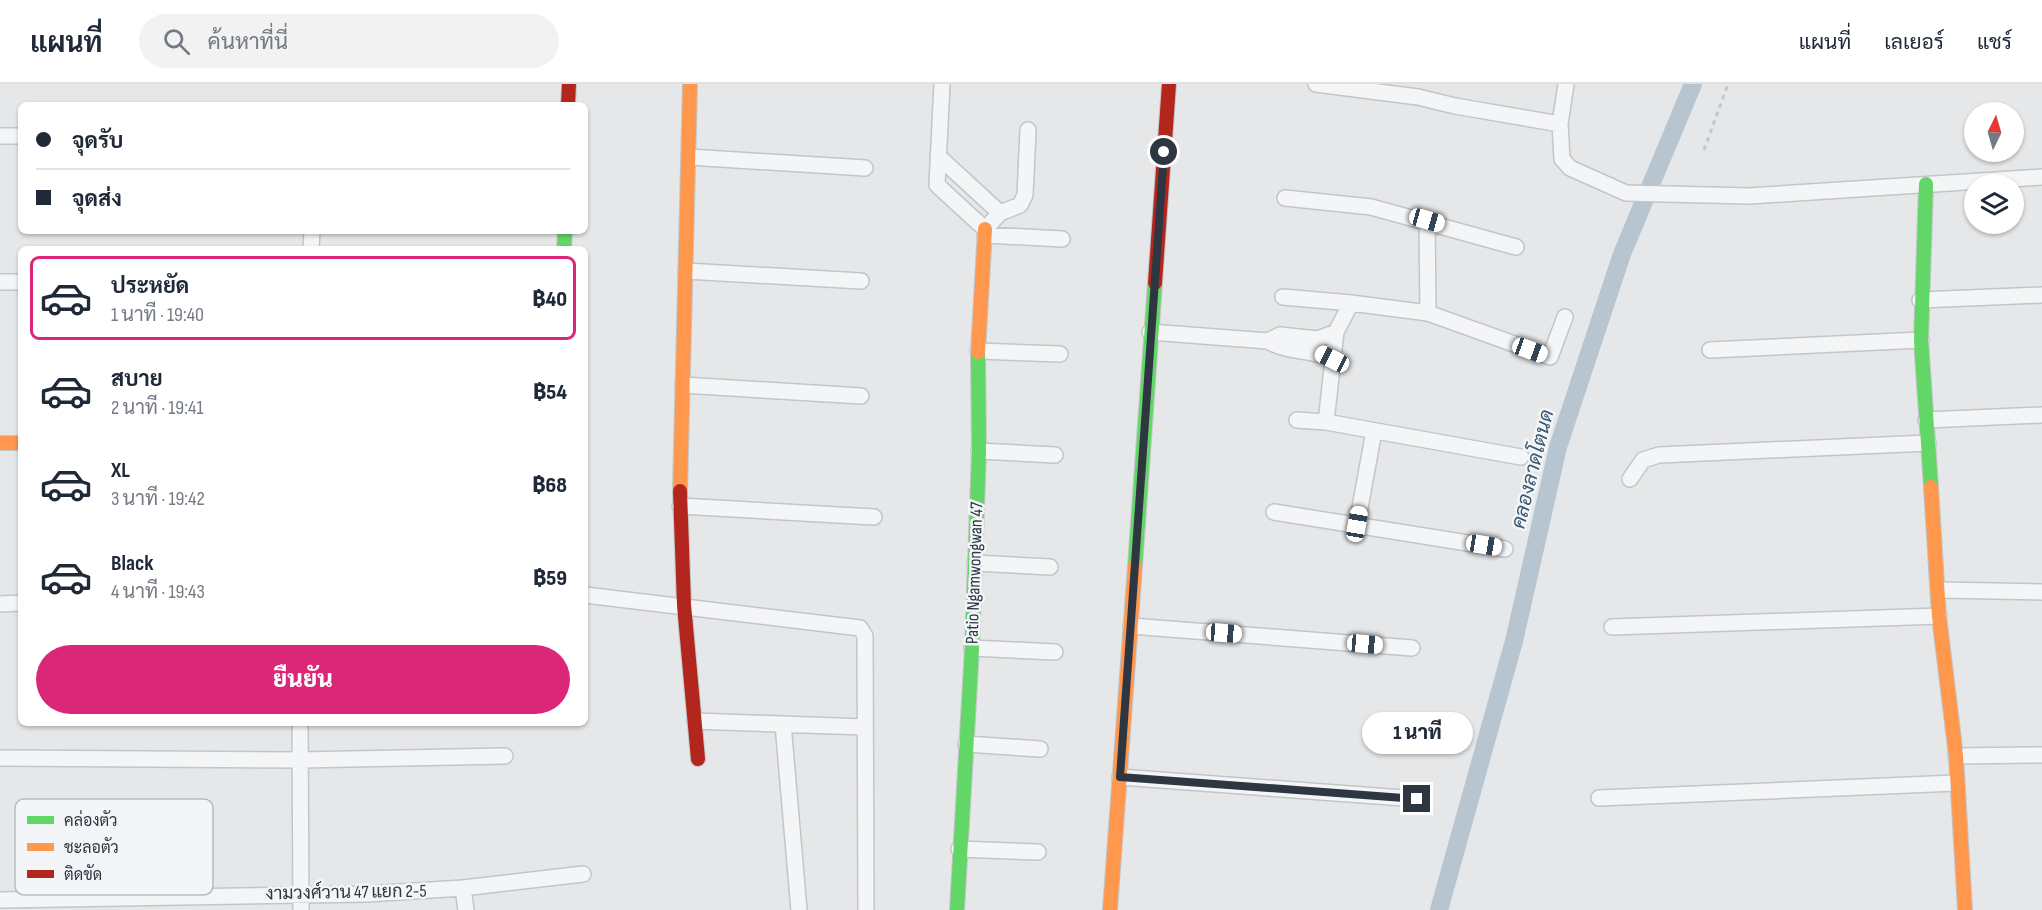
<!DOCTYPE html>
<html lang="th">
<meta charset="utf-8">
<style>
:root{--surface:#fff;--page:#f2f2f3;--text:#1f2937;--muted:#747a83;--line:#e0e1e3;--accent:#db2777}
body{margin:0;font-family:"Sofia Sans Condensed",Sarabun,sans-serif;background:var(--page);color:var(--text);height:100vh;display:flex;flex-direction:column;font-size:22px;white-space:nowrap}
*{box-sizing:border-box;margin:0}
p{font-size:20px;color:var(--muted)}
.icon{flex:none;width:33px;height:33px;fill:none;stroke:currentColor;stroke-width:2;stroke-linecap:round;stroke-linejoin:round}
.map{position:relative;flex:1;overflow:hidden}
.side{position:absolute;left:18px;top:162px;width:570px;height:480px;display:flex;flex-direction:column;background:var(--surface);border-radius:9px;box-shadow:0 2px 4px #0004}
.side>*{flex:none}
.hud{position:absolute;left:18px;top:18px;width:570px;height:132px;border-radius:9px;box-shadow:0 2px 4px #0004;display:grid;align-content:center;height:132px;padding:0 18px;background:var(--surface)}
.needle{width:39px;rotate:5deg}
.fabs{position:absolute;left:1964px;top:18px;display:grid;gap:12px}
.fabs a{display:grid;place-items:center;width:60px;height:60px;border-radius:50%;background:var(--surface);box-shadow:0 2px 4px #0004;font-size:30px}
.end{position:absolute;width:27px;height:27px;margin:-14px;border:8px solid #2d3641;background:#fff;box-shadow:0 0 0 3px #fff}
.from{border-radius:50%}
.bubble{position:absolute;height:42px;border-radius:21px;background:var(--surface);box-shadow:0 2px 4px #0004;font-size:20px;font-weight:800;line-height:42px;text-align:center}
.car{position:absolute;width:18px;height:36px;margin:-18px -9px;border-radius:8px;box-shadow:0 0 4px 2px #0007;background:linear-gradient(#fff 24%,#345 0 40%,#fff 0 76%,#345 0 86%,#fff 0)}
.hud b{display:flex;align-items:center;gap:21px;height:57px;font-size:22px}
.hud b+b{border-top:2px solid var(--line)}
.hud i{width:15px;height:15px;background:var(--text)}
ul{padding:10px 0 0;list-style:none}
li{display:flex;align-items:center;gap:18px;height:84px;margin:0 12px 9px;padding:0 6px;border:3px solid transparent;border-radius:9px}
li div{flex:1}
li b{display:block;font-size:22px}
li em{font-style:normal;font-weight:800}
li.current{border-color:var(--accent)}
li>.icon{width:54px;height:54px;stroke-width:1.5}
.cta{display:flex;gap:12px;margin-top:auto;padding:12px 18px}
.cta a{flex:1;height:69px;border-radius:36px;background:var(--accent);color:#fff;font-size:24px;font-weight:800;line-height:69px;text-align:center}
header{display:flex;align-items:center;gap:36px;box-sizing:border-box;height:84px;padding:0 30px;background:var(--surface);border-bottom:2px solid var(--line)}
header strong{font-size:28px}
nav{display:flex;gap:33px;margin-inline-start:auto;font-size:21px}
.search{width:420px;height:54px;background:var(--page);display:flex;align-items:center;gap:15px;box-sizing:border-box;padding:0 21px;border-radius:33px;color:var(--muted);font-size:22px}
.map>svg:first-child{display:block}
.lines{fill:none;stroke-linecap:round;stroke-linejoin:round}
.canal{stroke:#b7c5d0;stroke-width:18}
.street-casing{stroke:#c3c5c7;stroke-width:18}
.fast-casing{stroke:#c3c5c7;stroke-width:16}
.slow-casing{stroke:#c3c5c7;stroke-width:16}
.jam-casing{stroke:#c3c5c7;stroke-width:16}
.path{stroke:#c5c7c9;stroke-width:3;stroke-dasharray:4.5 4.5;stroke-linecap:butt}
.street{stroke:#f4f5f6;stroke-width:15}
.fast{stroke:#63d668;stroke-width:14}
.slow{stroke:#ff974d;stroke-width:14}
.jam{stroke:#b3261e;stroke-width:14}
.route{stroke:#2d3641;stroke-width:8}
.labels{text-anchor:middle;stroke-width:5;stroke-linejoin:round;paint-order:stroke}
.street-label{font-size:18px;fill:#2d3641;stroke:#f3f6f8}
.water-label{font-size:20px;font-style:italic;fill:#3b5871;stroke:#f3f6f8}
.key{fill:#f3f6f8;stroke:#b8bcc1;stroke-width:1.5}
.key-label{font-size:16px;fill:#2d3641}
</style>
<header>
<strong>แผนที่</strong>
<div class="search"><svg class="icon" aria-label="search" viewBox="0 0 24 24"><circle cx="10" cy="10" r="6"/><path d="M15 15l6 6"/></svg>ค้นหาที่นี่</div>
<nav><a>แผนที่</a><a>เลเยอร์</a><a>แชร์</a></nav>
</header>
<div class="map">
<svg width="2042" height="826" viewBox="0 0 2042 826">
<rect width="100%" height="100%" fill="#e5e7e9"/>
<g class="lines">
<path class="canal" d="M1439 826 1514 557 1558 363 1622 170 1693 0"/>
<defs>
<path id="street" d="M1316 0 1418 13 1455 22 1560 40
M1566 0 1560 40 1562 75 1570 84 1626 109 1749 112 2042 93
M0 52H21
M938 72 1000 129 985 145 937 101 942 0
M689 73 865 84
M1285 114 1371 123 1516 163
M1000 129 1020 121 1025 111 1028 46
M1427 136 1428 229
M985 151 1062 155
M311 165 312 147
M686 187 861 197
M0 198H21
M1283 213 1351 219
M1920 216 2042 211
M1150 248 1268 257C1288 269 1311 265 1332 275
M1268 257 1280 251 1318 255 1336 248
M1710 266 1921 256
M978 267 1060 270
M683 301 861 312
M1297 336 1326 338
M1926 336 2042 331
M979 367 1055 371
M1521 373 1326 338 1336 248 1351 219 1428 229 1550 273 1565 233
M1630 395 1643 376 1659 371 1928 359
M680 422 874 433
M1274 428 1505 465
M1357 440 1374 347
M975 479 1050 483
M1940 506 2042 508
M585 511 860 544 865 552 866 826
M0 520 21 519
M1131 542 1412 564
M1612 543 1939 532
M972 564 1055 568
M695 637 864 643
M300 639 301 826
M783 640 799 826
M966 660 1040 665
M1956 672 2042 671
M0 674 300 676 505 672
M1120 693 1417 715
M1599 714 1956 699
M959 765 1038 768
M463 804 466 826
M0 816 367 810 463 804 583 790"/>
<path id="fast" d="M1926 100 1921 256 1931 403
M564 165 565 147
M1135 482 1155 199
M957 826 972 564 979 367 978 268"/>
<path id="slow" d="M978 268 985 145
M0 359H21
M1931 403 1939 532 1956 672 1965 826
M680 407 690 0
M1110 826 1135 482"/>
<path id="jam" d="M568 21 569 0
M1155 199 1169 0
M680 407 684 521 698 675"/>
</defs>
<use href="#street" class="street-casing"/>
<use href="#fast" class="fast-casing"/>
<use href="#slow" class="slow-casing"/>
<use href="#jam" class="jam-casing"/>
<path class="path" d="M1704 66 1728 0"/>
<use href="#street" class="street"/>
<use href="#fast" class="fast"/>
<use href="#slow" class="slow"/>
<use href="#jam" class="jam"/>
</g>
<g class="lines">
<path class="route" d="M1164 68 1120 693 1417 715"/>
</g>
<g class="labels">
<g class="street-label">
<text transform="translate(974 489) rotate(-88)" y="6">Patio Ngamwongwan 47</text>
<text transform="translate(346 808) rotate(-1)" y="6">งามวงศ์วาน 47 แยก 2-5</text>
</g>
<g class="water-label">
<text transform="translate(1532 385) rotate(-76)" y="7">คลองลาดโตนด</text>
</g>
</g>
<rect x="15" y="715" width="198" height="96" rx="9" class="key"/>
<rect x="27" y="732" width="27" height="8" fill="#63d668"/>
<rect x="27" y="759" width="27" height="8" fill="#ff974d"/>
<rect x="27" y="786" width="27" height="8" fill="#b3261e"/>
<g class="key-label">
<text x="64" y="742">คล่องตัว</text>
<text x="64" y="769">ชะลอตัว</text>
<text x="64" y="796">ติดขัด</text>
</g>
</svg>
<div class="fabs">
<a><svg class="needle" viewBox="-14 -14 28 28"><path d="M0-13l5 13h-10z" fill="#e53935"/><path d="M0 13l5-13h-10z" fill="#747a83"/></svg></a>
<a><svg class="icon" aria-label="layers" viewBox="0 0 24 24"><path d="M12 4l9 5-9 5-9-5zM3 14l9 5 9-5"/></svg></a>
</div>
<i class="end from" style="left:1164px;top:68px"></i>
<i class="end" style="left:1417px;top:715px"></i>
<div class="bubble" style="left:1362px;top:628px;width:111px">1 นาที</div>
<i class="car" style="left:1427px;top:136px;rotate:106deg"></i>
<i class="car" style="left:1530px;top:266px;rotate:110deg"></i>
<i class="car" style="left:1332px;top:275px;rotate:297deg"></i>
<i class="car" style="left:1357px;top:440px;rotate:10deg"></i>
<i class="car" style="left:1484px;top:461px;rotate:99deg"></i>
<i class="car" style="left:1224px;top:549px;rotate:94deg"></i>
<i class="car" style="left:1365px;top:560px;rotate:95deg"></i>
<div class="hud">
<b><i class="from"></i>จุดรับ</b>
<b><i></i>จุดส่ง</b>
</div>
<section class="side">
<ul>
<li class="current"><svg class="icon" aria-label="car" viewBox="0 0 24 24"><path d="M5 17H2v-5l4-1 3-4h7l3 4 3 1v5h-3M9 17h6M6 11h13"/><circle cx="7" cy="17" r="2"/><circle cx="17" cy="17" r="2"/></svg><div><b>ประหยัด</b><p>1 นาที · 19:40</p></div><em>฿40</em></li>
<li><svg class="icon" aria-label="car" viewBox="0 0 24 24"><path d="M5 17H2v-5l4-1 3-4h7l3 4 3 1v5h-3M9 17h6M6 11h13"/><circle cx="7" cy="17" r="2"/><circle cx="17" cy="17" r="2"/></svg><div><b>สบาย</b><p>2 นาที · 19:41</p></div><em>฿54</em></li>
<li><svg class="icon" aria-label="car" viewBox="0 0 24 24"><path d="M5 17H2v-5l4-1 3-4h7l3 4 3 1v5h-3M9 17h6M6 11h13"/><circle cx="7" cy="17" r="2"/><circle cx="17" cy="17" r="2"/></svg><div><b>XL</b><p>3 นาที · 19:42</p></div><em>฿68</em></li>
<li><svg class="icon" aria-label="car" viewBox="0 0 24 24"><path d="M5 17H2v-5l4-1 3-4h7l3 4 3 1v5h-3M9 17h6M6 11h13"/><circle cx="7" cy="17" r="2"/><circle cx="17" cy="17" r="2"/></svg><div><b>Black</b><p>4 นาที · 19:43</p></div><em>฿59</em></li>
</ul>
<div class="cta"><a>ยืนยัน</a></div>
</section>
</div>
